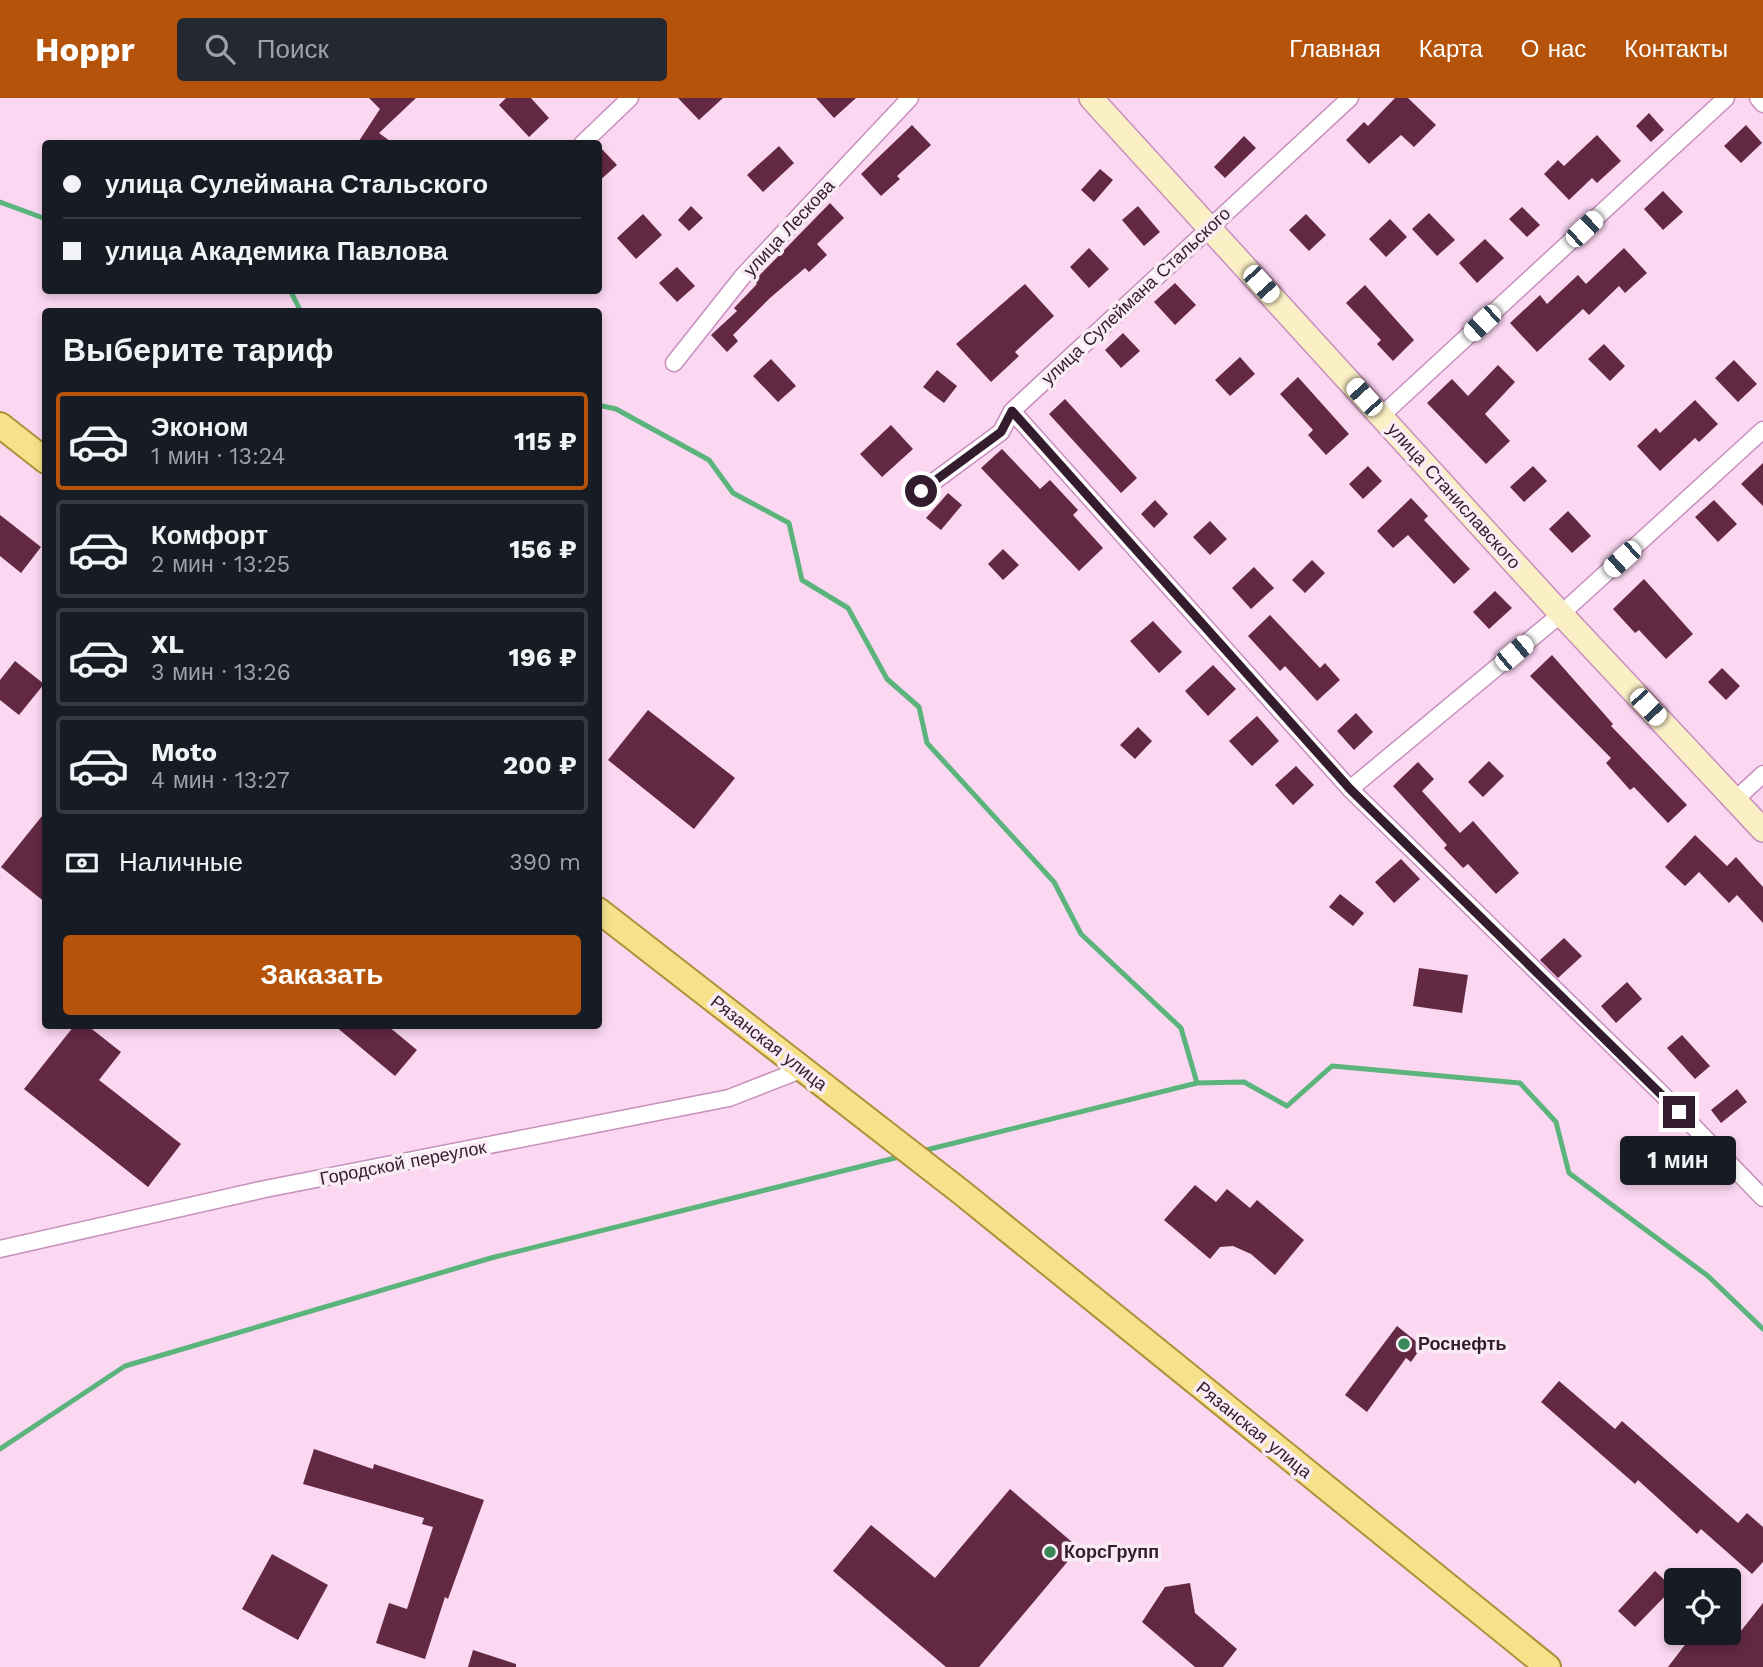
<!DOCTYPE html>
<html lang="ru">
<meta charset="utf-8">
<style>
:root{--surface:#171b24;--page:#242831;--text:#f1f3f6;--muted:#9ea1a6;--line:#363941;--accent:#b45309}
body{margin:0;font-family:"Work Sans",sans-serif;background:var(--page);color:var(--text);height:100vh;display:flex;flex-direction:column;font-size:26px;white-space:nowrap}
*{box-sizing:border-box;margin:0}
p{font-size:23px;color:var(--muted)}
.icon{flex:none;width:38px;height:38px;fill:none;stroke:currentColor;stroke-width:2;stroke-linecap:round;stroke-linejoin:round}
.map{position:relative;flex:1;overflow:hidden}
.side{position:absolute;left:42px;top:210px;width:560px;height:721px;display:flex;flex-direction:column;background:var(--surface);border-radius:7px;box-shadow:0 4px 10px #0003}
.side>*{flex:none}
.hud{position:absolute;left:42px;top:42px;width:560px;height:154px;border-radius:7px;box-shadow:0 4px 10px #0003;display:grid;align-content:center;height:154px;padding:0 21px;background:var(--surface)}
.controls{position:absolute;left:1664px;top:1470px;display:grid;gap:14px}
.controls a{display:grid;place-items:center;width:77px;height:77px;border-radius:7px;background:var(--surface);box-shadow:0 4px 10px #0003;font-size:35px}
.end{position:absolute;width:32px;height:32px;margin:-16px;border:9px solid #321c2e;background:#fff;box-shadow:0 0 0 4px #fff}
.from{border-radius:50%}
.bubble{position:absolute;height:49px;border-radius:7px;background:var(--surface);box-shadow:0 4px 10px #0003;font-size:23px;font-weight:700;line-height:49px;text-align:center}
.car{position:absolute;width:21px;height:42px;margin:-21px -10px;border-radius:9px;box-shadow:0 0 5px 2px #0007;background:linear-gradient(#fff 24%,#345 0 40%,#fff 0 76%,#345 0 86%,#fff 0)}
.hud b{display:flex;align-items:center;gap:24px;height:66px;font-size:26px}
.hud b+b{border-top:2px solid var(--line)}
.hud i{width:18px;height:18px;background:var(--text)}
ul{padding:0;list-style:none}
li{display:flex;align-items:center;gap:21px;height:98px;margin:0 14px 10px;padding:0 7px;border:4px solid var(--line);border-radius:7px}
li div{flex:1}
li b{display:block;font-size:26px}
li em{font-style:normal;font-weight:700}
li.selected{border-color:var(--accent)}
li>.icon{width:63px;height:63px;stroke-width:1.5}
h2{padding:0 21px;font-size:32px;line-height:84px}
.pay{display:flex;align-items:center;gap:18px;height:77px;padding:0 21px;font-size:26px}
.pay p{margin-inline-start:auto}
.action{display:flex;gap:14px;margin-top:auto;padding:14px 21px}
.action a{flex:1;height:80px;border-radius:7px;background:var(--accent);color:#fff;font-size:28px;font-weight:700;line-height:80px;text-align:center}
header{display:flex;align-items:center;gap:42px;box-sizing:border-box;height:98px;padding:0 35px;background:var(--accent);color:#fff}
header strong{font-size:33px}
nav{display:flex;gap:38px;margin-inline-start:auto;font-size:24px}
.search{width:490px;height:63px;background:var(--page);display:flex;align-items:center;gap:18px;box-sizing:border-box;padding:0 24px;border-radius:7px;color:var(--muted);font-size:26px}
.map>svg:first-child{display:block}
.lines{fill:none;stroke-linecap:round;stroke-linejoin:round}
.stream{stroke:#5ab47b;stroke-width:5}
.building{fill:#632943}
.street-casing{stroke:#c88fbc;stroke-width:19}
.secondary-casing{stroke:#c88fbc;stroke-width:26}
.primary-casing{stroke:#af9038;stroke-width:28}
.street{stroke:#fff;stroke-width:16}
.secondary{stroke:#fbf0c5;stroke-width:23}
.primary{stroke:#f7e28b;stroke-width:24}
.route{stroke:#321c2e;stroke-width:9}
.poi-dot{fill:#398858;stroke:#f9ecf5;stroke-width:2.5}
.labels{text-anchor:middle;stroke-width:7;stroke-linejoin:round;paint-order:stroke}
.street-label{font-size:18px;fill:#321c2e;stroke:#f9ecf5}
.poi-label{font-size:18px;font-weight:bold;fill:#321c2e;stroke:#f9ecf5;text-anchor:start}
</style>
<header>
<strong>Hoppr</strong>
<div class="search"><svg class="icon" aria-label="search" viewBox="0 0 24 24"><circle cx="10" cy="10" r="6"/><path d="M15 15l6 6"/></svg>Поиск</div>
<nav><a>Главная</a><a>Карта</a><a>О нас</a><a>Контакты</a></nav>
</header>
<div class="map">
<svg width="1763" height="1569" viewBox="0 0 1763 1569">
<rect width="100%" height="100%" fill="#fbd7f2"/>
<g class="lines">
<path class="stream" d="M0 104 46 121
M290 192 301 214
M598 307 616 311 709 362 733 395 789 425 802 482 848 510 887 581 919 609 927 645 1054 784 1081 836 1181 930 1197 985 1244 984 1287 1008 1332 968 1520 985 1556 1024 1569 1075 1708 1178 1763 1231
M922 1053 1197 985
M0 1351 125 1268 491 1160 903 1058"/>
</g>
<path class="building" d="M369 0H416L379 35 394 46H357L380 11Z
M506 0H531L549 20 529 39 499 7Z
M678 0H723L699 22Z
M816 0H856L834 20Z
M1395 0H1408L1436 27 1414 49 1401 37 1369 66 1346 42 1364 24 1368 28Z
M1649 15 1664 32 1651 44 1636 28Z
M912 27 931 47 897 78 900 81 881 98 861 76Z
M1746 27 1762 45 1741 65 1724 48Z
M1597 37 1621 63 1597 85 1592 80 1569 102 1544 76 1558 62 1564 68Z
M1244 38 1256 50 1225 80 1214 69Z
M598 47 617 67 598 84Z
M779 48 794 65 763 94 747 77Z
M1100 71 1113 82 1094 104 1081 92Z
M1663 93 1683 114 1663 132 1644 111Z
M830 105 844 120 817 146 827 157 809 174 805 170 770 200 733 237 738 243 727 254 711 237 737 213 734 210 757 186 754 183Z
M691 108 703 120 689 133 678 122Z
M1138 108 1160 134 1144 148 1122 122Z
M1522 109 1540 127 1527 139 1509 121Z
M1429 115 1455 142 1437 158 1412 131Z
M643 116 662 137 636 161 617 140Z
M1306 116 1326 137 1309 153 1289 132Z
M1390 121 1407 139 1386 159 1369 141Z
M1485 141 1504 160 1477 185 1459 165Z
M1089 150 1109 171 1089 190 1070 169Z
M1624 150 1647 175 1625 195 1619 188 1589 217 1583 211 1537 254 1510 225 1540 197 1547 206 1578 177 1586 186Z
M677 169 695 188 677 204 659 185Z
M1175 185 1196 207 1175 227 1154 204Z
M1025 186 1054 218 1015 254 1019 258 991 284 956 246Z
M1365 187 1414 242 1393 263 1377 246 1381 242 1346 205Z
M1123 235 1140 253 1121 270 1105 252Z
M1604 246 1625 268 1610 283 1588 261Z
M1240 259 1255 276 1230 298 1215 282Z
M771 261 796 288 778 304 753 278Z
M1734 262 1757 286 1738 304 1715 280Z
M1498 267 1515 284 1485 316 1510 343 1486 366 1427 305 1452 281 1468 298Z
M937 272 957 288 944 305 923 289Z
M1298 279 1349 336 1326 357 1308 337 1313 332 1280 296Z
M1065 301 1137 380 1121 395 1049 316Z
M1695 302 1718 326 1699 344 1695 340 1660 373 1637 348 1656 330 1660 335Z
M891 327 913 351 882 379 860 356Z
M1002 351 1040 391 1050 382 1078 412 1073 417 1103 450 1079 473 981 370Z
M1763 365V408L1741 386Z
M1368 368 1382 383 1363 401 1349 386Z
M1533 368 1547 383 1524 404 1510 389Z
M948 395 962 407 941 432 926 420Z
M1411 400 1428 418 1424 422 1470 471 1454 486 1408 437 1393 450 1377 433Z
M1155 402 1168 416 1154 430 1141 416Z
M1714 402 1737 426 1718 444 1695 419Z
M1568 413 1591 438 1572 455 1549 431Z
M0 417 41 449 21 475 0 458Z
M1210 423 1227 441 1210 457 1193 439Z
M1003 451 1019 467 1003 482 988 466Z
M1312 462 1325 475 1305 495 1292 482Z
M1254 469 1274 490 1251 511 1232 490Z
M1644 481 1693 536 1666 561 1639 532 1635 535 1613 511Z
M1495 493 1512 510 1489 531 1473 514Z
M1270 517 1320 570 1325 565 1340 582 1317 603 1285 568 1280 573 1248 538Z
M1153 523 1182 554 1159 575 1130 543Z
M1552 557 1613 626 1611 628 1687 707 1668 725 1634 689 1630 692 1606 665 1611 660 1530 578Z
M15 563 44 586 19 617 0 602V582Z
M1213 567 1236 591 1208 618 1185 593Z
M1722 570 1740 588 1726 602 1708 584Z
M648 612 735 680 694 731 608 662Z
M1356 615 1373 634 1354 652 1337 633Z
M1257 618 1279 643 1252 668 1229 643Z
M1138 629 1152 643 1135 661 1120 647Z
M1489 663 1504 678 1483 699 1468 684Z
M1418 664 1434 681 1422 693 1460 735 1473 723 1519 775 1496 796 1468 766 1463 770 1444 750 1447 747 1393 688Z
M1296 668 1314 687 1293 707 1275 687Z
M46 713V805L1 769Z
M1695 737 1727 768 1736 759 1763 789V825L1737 797 1729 805 1699 774 1685 788 1665 769Z
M1401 761 1420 781 1394 805 1375 784Z
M1340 796 1364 815 1353 828 1329 809Z
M1564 840 1582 858 1558 880 1540 862Z
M1419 870 1468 877 1462 915 1413 908Z
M1627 884 1642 901 1616 925 1601 908Z
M74 928H88L121 954 99 982 181 1046 148 1089 24 991Z
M335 928H388L417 952 395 978Z
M1682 937 1710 968 1695 981 1667 950Z
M1737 991 1747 1004 1721 1025 1711 1012Z
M1195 1087 1216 1104 1227 1091 1250 1110 1257 1102 1304 1142 1275 1177 1251 1156 1233 1148 1220 1149 1210 1161 1164 1122Z
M1397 1228 1422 1248 1411 1264 1406 1260 1367 1314 1345 1297Z
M1559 1283 1615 1331 1622 1323 1738 1425 1747 1415 1763 1429V1464L1752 1476 1701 1431 1697 1436 1638 1382 1635 1386 1541 1304Z
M314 1351 373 1371 374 1366 484 1402 448 1501 445 1499 425 1561 376 1545 389 1505 407 1511 433 1429 422 1426 424 1420 303 1386Z
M1010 1391 1079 1450 979 1569H946L833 1473 871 1427 935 1480Z
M272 1456 328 1487 298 1542 242 1511Z
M1655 1473 1673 1490 1635 1529 1618 1513Z
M1190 1485 1195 1515 1237 1551 1223 1569H1195L1142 1524 1165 1489Z
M1763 1505V1569H1668L1694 1535H1722L1733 1543Z
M473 1552 516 1566V1569H468Z"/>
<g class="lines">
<defs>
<path id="street" d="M1758 0 1763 6
M582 46 630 0
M674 265 743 178 910 0
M1012 313 1350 691 1662 996 1763 1100
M1381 318 1726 0
M921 393 1001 334 1012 313 1350 0
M1350 691 1561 516 1763 332
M1735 702 1763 676
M0 1151 265 1091 729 1000 803 971"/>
<path id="secondary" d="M1091 0 1561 516 1763 732"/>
<path id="primary" d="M0 327 46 363
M598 812 961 1094 1548 1569"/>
</defs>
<use href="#street" class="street-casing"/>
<use href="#secondary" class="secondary-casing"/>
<use href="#primary" class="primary-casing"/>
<use href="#street" class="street"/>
<use href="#secondary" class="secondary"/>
<use href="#primary" class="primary"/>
</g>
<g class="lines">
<path class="route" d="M921 393 1001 334 1012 313 1350 691 1679 1014"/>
</g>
<g class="poi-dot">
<circle cx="1404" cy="1246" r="7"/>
<circle cx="1050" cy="1454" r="7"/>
</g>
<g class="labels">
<g class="street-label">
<text transform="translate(789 130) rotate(-47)" y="6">улица Лескова</text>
<text transform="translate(1136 198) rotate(-43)" y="6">улица Сулеймана Стальского</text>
<text transform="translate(1454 398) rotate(48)" y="6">улица Станиславского</text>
<text transform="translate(769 945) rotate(38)" y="6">Рязанская улица</text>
<text transform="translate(403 1065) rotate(-11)" y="6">Городской переулок</text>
<text transform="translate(1254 1332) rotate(39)" y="6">Рязанская улица</text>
</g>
<g class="poi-label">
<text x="1418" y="1252">Роснефть</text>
<text x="1064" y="1460">КорсГрупп</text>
</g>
</g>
</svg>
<div class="controls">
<a><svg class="icon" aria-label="locate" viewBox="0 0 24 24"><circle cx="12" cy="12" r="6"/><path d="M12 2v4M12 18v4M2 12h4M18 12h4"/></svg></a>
</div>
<i class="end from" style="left:921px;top:393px"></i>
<i class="end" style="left:1679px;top:1014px"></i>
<div class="bubble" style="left:1620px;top:1038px;width:116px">1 мин</div>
<i class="car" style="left:1584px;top:131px;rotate:47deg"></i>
<i class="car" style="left:1261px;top:186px;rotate:138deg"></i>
<i class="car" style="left:1482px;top:225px;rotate:227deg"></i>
<i class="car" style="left:1364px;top:299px;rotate:318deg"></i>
<i class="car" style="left:1622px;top:461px;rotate:228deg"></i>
<i class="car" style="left:1514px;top:555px;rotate:50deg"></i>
<i class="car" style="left:1648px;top:609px;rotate:137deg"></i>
<div class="hud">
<b><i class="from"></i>улица Сулеймана Стальского</b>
<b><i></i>улица Академика Павлова</b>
</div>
<section class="side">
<h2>Выберите тариф</h2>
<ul>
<li class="selected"><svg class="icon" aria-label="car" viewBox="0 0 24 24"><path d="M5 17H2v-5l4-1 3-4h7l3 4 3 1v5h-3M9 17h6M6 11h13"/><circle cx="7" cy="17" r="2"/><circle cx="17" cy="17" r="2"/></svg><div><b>Эконом</b><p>1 мин · 13:24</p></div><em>115 ₽</em></li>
<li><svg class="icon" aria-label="car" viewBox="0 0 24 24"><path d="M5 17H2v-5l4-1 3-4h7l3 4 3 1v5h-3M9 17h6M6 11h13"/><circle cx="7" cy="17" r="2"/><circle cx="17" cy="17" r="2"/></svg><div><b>Комфорт</b><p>2 мин · 13:25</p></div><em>156 ₽</em></li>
<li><svg class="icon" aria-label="car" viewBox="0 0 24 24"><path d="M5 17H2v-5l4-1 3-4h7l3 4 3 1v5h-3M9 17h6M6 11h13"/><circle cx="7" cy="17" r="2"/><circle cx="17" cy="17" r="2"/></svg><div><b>XL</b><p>3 мин · 13:26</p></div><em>196 ₽</em></li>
<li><svg class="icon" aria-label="car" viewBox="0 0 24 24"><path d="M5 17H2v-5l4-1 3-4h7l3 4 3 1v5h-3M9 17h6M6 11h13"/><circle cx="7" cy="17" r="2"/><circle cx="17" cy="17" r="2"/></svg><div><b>Moto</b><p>4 мин · 13:27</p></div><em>200 ₽</em></li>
</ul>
<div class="pay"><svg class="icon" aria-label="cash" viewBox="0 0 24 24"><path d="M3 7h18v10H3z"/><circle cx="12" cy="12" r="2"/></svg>Наличные<p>390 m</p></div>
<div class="action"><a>Заказать</a></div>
</section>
</div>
